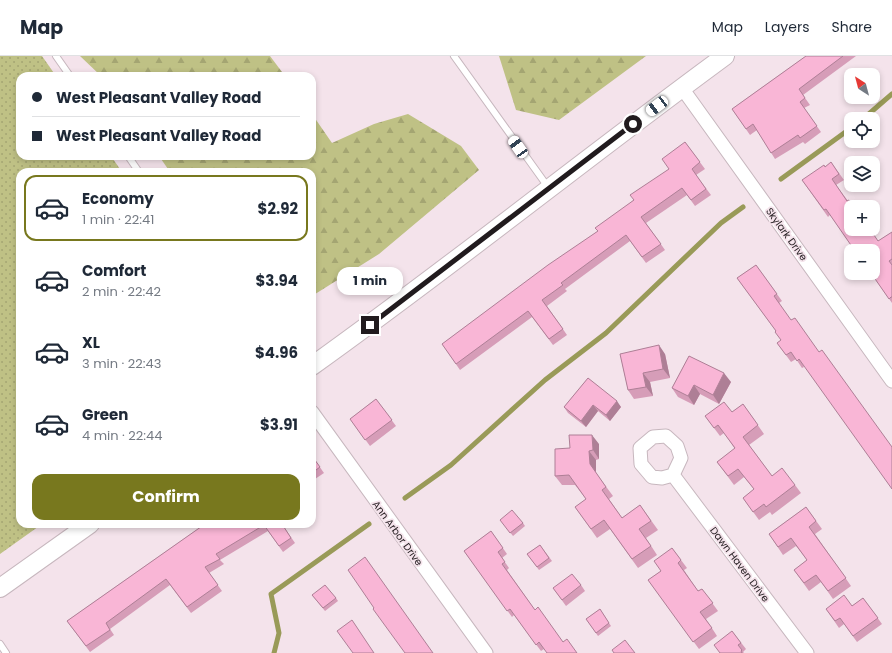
<!DOCTYPE html>
<meta charset="utf-8">
<style>
:root{--surface:#fff;--page:#f6f6f7;--text:#1f2937;--muted:#747a83;--line:#e0e1e3;--accent:#78781e}
body{margin:0;font-family:Poppins,sans-serif;background:var(--page);color:var(--text);height:100vh;display:flex;flex-direction:column;font-size:15px;white-space:nowrap}
*{box-sizing:border-box;margin:0}
p{font-size:13px;color:var(--muted)}
.icon{flex:none;width:22px;height:22px;fill:none;stroke:currentColor;stroke-width:2;stroke-linecap:round;stroke-linejoin:round}
.map{position:relative;flex:1;overflow:hidden}
.side{position:absolute;left:16px;top:112px;width:300px;height:360px;display:flex;flex-direction:column;background:var(--surface);border-radius:12px;box-shadow:0 2px 6px #0003}
.side>*{flex:none}
.guide{position:absolute;left:16px;top:16px;width:300px;height:88px;border-radius:12px;box-shadow:0 2px 6px #0003;display:grid;align-content:center;height:88px;padding:0 16px;background:var(--surface)}
.needle{width:26px;rotate:324deg}
.controls{position:absolute;left:844px;top:12px;display:grid;gap:8px}
.controls a{display:grid;place-items:center;width:36px;height:36px;border-radius:8px;background:var(--surface);box-shadow:0 2px 6px #0003;font-size:20px}
.end{position:absolute;width:18px;height:18px;margin:-9px;border:5px solid #211b1e;background:#fff;box-shadow:0 0 0 2px #fff}
.from{border-radius:50%}
.bubble{position:absolute;height:28px;border-radius:12px;background:var(--surface);box-shadow:0 2px 6px #0003;font-size:13px;font-weight:700;line-height:28px;text-align:center}
.car{position:absolute;width:12px;height:24px;margin:-12px -6px;border-radius:5px;box-shadow:0 0 3px 1px #0007;background:linear-gradient(#fff 24%,#345 0 40%,#fff 0 76%,#345 0 86%,#fff 0)}
.guide b{display:flex;align-items:center;gap:14px;height:38px;font-size:15px}
.guide b+b{border-top:1px solid var(--line)}
.guide i{width:10px;height:10px;background:var(--text)}
ul{padding:7px 0 0;list-style:none}
li{display:flex;align-items:center;gap:12px;height:66px;margin:0 8px 6px;padding:0 8px;border:2px solid transparent;border-radius:12px}
li div{flex:1}
li b{display:block;font-size:15px}
li em{font-style:normal;font-weight:700}
li.active{border-color:var(--accent)}
li>.icon{width:36px;height:36px;stroke-width:1.5}
.primary-button{display:flex;gap:8px;margin-top:auto;padding:8px 16px}
.primary-button a{flex:1;height:46px;border-radius:12px;background:var(--accent);color:#fff;font-size:16px;font-weight:700;line-height:46px;text-align:center}
header{display:flex;align-items:center;gap:24px;box-sizing:border-box;height:56px;padding:0 20px;background:var(--surface);border-bottom:1px solid var(--line)}
header strong{font-size:19px}
nav{display:flex;gap:22px;margin-inline-start:auto;font-size:14px}
.map>svg:first-child{display:block}
.green{fill:url(#green-dots)}
.forest{fill:url(#forest-firs)}
.lines{fill:none;stroke-linecap:round;stroke-linejoin:round}
.stream{stroke:#999a58;stroke-width:5}
.service-casing{stroke:#c7b7be;stroke-width:8}
.minor-casing{stroke:#c7b7be;stroke-width:15}
.secondary-casing{stroke:#c7b7be;stroke-width:20}
.service{stroke:#fff;stroke-width:6}
.minor{stroke:#fff;stroke-width:13}
.secondary{stroke:#fff;stroke-width:18}
.wall{fill:#d69db8}
.shaded-wall{fill:#ae7f96}
.building{fill:#f9b6d6;stroke:#ae7f96}
.route{stroke:#211b1e;stroke-width:5}
.labels{text-anchor:middle;stroke-width:3.5;stroke-linejoin:round;paint-order:stroke}
.street-label{font-size:10px;fill:#211b1e;stroke:#f4e3eb}
</style>
<header>
<strong>Map</strong>
<nav><a>Map</a><a>Layers</a><a>Share</a></nav>
</header>
<div class="map">
<svg width="892" height="597" viewBox="0 0 892 597">
<defs>
<pattern id="green-dots" width="8" height="8" patternUnits="userSpaceOnUse"><rect width="8" height="8" fill="#bfc185"/><path d="M2 2h.1M6 6h.1" fill="none" stroke="#a4a572" stroke-width="1.8" stroke-linecap="round"/></pattern>
<pattern id="forest-firs" width="22" height="20" patternUnits="userSpaceOnUse"><rect width="22" height="20" fill="#bfc185"/><path d="M5 1l3.5 6h-7zM16 11l3.5 6h-7z" fill="#a4a572"/></pattern>
</defs>
<rect width="100%" height="100%" fill="#f4e3eb"/>
<path class="green" d="M0 0H42L56 20H20V100H111L122 116H20V468H42L0 498Z"/>
<path class="forest" d="M80 0H270L285 20H101Z
M499 0H646L559 64 516 54Z
M312 58 332 87 374 68 408 58 461 90 479 114 379 198 312 240V116H170L159 100H312Z"/>
<g class="lines">
<path class="stream" d="M863 63 892 38
M781 123 851 72
M405 442 451 409 545 324 606 277 721 167 743 151
M274 597 279 577 271 538 369 468"/>
<defs>
<path id="service" d="M56 0 70 20
M454 0 548 131
M128 100 139 116
M0 588 6 597"/>
<path id="minor" d="M682 32 892 325
M312 356 486 597
M666 380 677 390 681 402 673 419 662 422 652 421 641 408 640 392 653 381Z
M673 419 807 597"/>
<path id="secondary" d="M312 310C452 210 586 102 725 0
M0 532 90 468"/>
</defs>
<use href="#service" class="service-casing"/>
<use href="#minor" class="minor-casing"/>
<use href="#secondary" class="secondary-casing"/>
<use href="#service" class="service"/>
<use href="#minor" class="minor"/>
<use href="#secondary" class="secondary"/>
</g>
<path class="wall" d="M806 0H856L803 39 810 49 804 52 821 76 805 88 803 86 775 103 757 74 750 79 732 53Z
M685 86 705 113 696 119 711 139 695 150 687 139 646 167 665 194 646 207 630 185 565 233 567 235 547 250 567 279 553 289 532 261 460 314 442 288 598 175 669 113Z
M831 106 844 124 836 129 878 185 892 176V247L830 159 828 161 802 124 825 111Z
M756 209 782 245 779 247 804 311 802 312 796 303 791 306 777 287 781 284 776 275 737 222Z
M620 298H665L670 322 650 326 653 340 634 343 628 334Z
M689 300 731 326 719 348 700 338 694 349 678 341 672 332Z
M588 322 621 351 610 365 598 355 586 371 568 357 564 351Z
M376 343 396 370 370 390 350 363Z
M743 348 764 378 749 389 772 420 795 429 801 437 772 459 770 456 759 464 743 442 754 433 744 421 734 429 717 406 735 393 724 377 720 380 705 360 732 356Z
M599 388V403L596 404V417L613 440 609 443 622 462 640 449 658 474 646 482 657 499 638 512 610 473 597 482 575 451 586 443 575 429H562L555 420 570 392Z
M312 400 324 417 312 425Z
M806 451 822 473 815 478 851 530 833 543 821 526 809 535 794 514 807 504 796 490 783 499 769 478Z
M500 464 523 467 525 470 513 480Z
M205 468H282L295 487 283 496 268 475 220 504 224 508 209 517 222 535 191 557 170 529 110 573 114 579 90 596 67 565Z
M491 475 507 498 502 502 509 512 507 514 535 554 563 586 577 597 544 593 541 595 514 559 512 561 464 495Z
M540 489 552 505 539 514 527 498Z
M672 492 687 512 684 514 698 535 702 533 718 555 706 563 717 580 699 593 648 524 661 515Z
M581 529 585 535 566 550 553 532Z
M312 539 336 542 338 545 325 555Z
M863 542 882 568 857 586 844 568 839 572 826 553 852 550Z
M600 553 611 570 598 580 586 563Z
M732 575 746 593 743 596 744 597H720Z"/>
<path class="shaded-wall" d="M659 289 665 298 670 322 663 313Z
M643 317 650 326 653 340 646 331Z
M724 317 731 326 719 348 713 339Z
M694 329 700 338 694 349 688 340Z
M617 345 621 351 610 365 606 359Z
M593 349 598 355 586 371 581 365Z
M592 379 599 388V403L593 394Z
M589 395 596 404V417L590 408Z"/>
<path class="building" d="M806 0H843L799 33 805 42 800 46 817 70 800 82 798 79 771 97 753 68 746 73 732 53Z
M685 86 700 106 692 113 706 133 691 144 682 132 641 161 661 188 642 201 626 179 561 227 563 229 542 244 563 273 549 283 528 255 456 308 442 288 548 209 598 175 595 172 634 144 630 139 669 113 662 103Z
M831 106 839 118 832 123 847 145 849 144 854 151H851V173H870L878 185 892 176V203L889 205 892 209V241H891L889 243 871 217H873V195H855L826 153 824 154 802 124 824 109 825 111Z
M756 209 777 238 774 240 791 264 795 262 819 296 822 294 892 391V433L799 303 797 305 791 296 786 299 777 287 781 284 775 276 776 275 737 222Z
M659 289 663 313 643 317 646 331 628 334 620 298Z
M689 300 724 317 713 339 694 329 688 340 672 332Z
M588 322 617 345 606 359 593 349 581 365 564 351Z
M376 343 392 364 365 384 350 363Z
M724 346 732 356 743 348 758 369 743 381 772 420 782 412 795 429 766 451 764 448 753 456 743 442 754 433 738 413 728 420 717 406 735 392 718 369 714 372 705 360Z
M569 379H592L593 394 589 395 590 408 606 431 602 434 622 462 640 449 651 465 639 473 651 490 632 503 604 464 591 473 575 451 586 443 569 419 555 420V393L570 392Z
M312 400 320 411 312 417Z
M806 451 816 465 809 471 846 522 828 535 816 519 804 527 794 514 807 504 791 482 778 491 769 478Z
M512 454 523 467 510 477 500 464Z
M205 468H282L291 482 279 490 264 469 216 498 220 503 205 511 218 529 187 551 166 523 106 567 110 574 86 590 67 565Z
M491 475 503 492 498 496 505 506 502 508 535 554 538 551 563 586 567 583 577 597H547L539 586 536 589 510 553 507 555 464 495Z
M540 489 549 502 537 511 527 498Z
M672 492 681 504 678 507 698 535 702 533 713 547 700 556 712 572 693 586 648 524 661 515 654 505Z
M365 501 433 597H405L373 553 374 552 348 514Z
M572 518 581 529 562 544 553 532Z
M325 529 336 542 323 552 312 539Z
M844 539 852 550 863 542 878 562 853 580 840 562 835 565 826 553Z
M600 553 609 567 596 577 586 563Z
M352 564 374 597H353L337 575Z
M732 575 741 587 738 589 742 594 741 595 742 597H720L714 589Z
M625 584 635 597H614L612 594Z"/>
<g class="lines">
<path class="route" d="M370 269 633 68"/>
</g>
<g class="labels">
<g class="street-label">
<text transform="translate(787 178) rotate(54)" y="4">Skylark Drive</text>
<text transform="translate(398 477) rotate(54)" y="4">Ann Arbor Drive</text>
<text transform="translate(740 508) rotate(53)" y="4">Dawn Haven Drive</text>
</g>
</g>
</svg>
<div class="controls">
<a><svg class="needle" viewBox="-14 -14 28 28"><path d="M0-13l5 13h-10z" fill="#e53935"/><path d="M0 13l5-13h-10z" fill="#747a83"/></svg></a>
<a><svg class="icon" aria-label="locate" viewBox="0 0 24 24"><circle cx="12" cy="12" r="6"/><path d="M12 2v4M12 18v4M2 12h4M18 12h4"/></svg></a>
<a><svg class="icon" aria-label="layers" viewBox="0 0 24 24"><path d="M12 4l9 5-9 5-9-5zM3 14l9 5 9-5"/></svg></a>
<a>+</a>
<a>−</a>
</div>
<i class="end from" style="left:633px;top:68px"></i>
<i class="end" style="left:370px;top:269px"></i>
<div class="bubble" style="left:337px;top:211px;width:66px">1 min</div>
<i class="car" style="left:657px;top:50px;rotate:233deg"></i>
<i class="car" style="left:518px;top:91px;rotate:325deg"></i>
<div class="guide">
<b><i class="from"></i>West Pleasant Valley Road</b>
<b><i></i>West Pleasant Valley Road</b>
</div>
<section class="side">
<ul>
<li class="active"><svg class="icon" aria-label="car" viewBox="0 0 24 24"><path d="M5 17H2v-5l4-1 3-4h7l3 4 3 1v5h-3M9 17h6M6 11h13"/><circle cx="7" cy="17" r="2"/><circle cx="17" cy="17" r="2"/></svg><div><b>Economy</b><p>1 min · 22:41</p></div><em>$2.92</em></li>
<li><svg class="icon" aria-label="car" viewBox="0 0 24 24"><path d="M5 17H2v-5l4-1 3-4h7l3 4 3 1v5h-3M9 17h6M6 11h13"/><circle cx="7" cy="17" r="2"/><circle cx="17" cy="17" r="2"/></svg><div><b>Comfort</b><p>2 min · 22:42</p></div><em>$3.94</em></li>
<li><svg class="icon" aria-label="car" viewBox="0 0 24 24"><path d="M5 17H2v-5l4-1 3-4h7l3 4 3 1v5h-3M9 17h6M6 11h13"/><circle cx="7" cy="17" r="2"/><circle cx="17" cy="17" r="2"/></svg><div><b>XL</b><p>3 min · 22:43</p></div><em>$4.96</em></li>
<li><svg class="icon" aria-label="car" viewBox="0 0 24 24"><path d="M5 17H2v-5l4-1 3-4h7l3 4 3 1v5h-3M9 17h6M6 11h13"/><circle cx="7" cy="17" r="2"/><circle cx="17" cy="17" r="2"/></svg><div><b>Green</b><p>4 min · 22:44</p></div><em>$3.91</em></li>
</ul>
<div class="primary-button"><a>Confirm</a></div>
</section>
</div>
